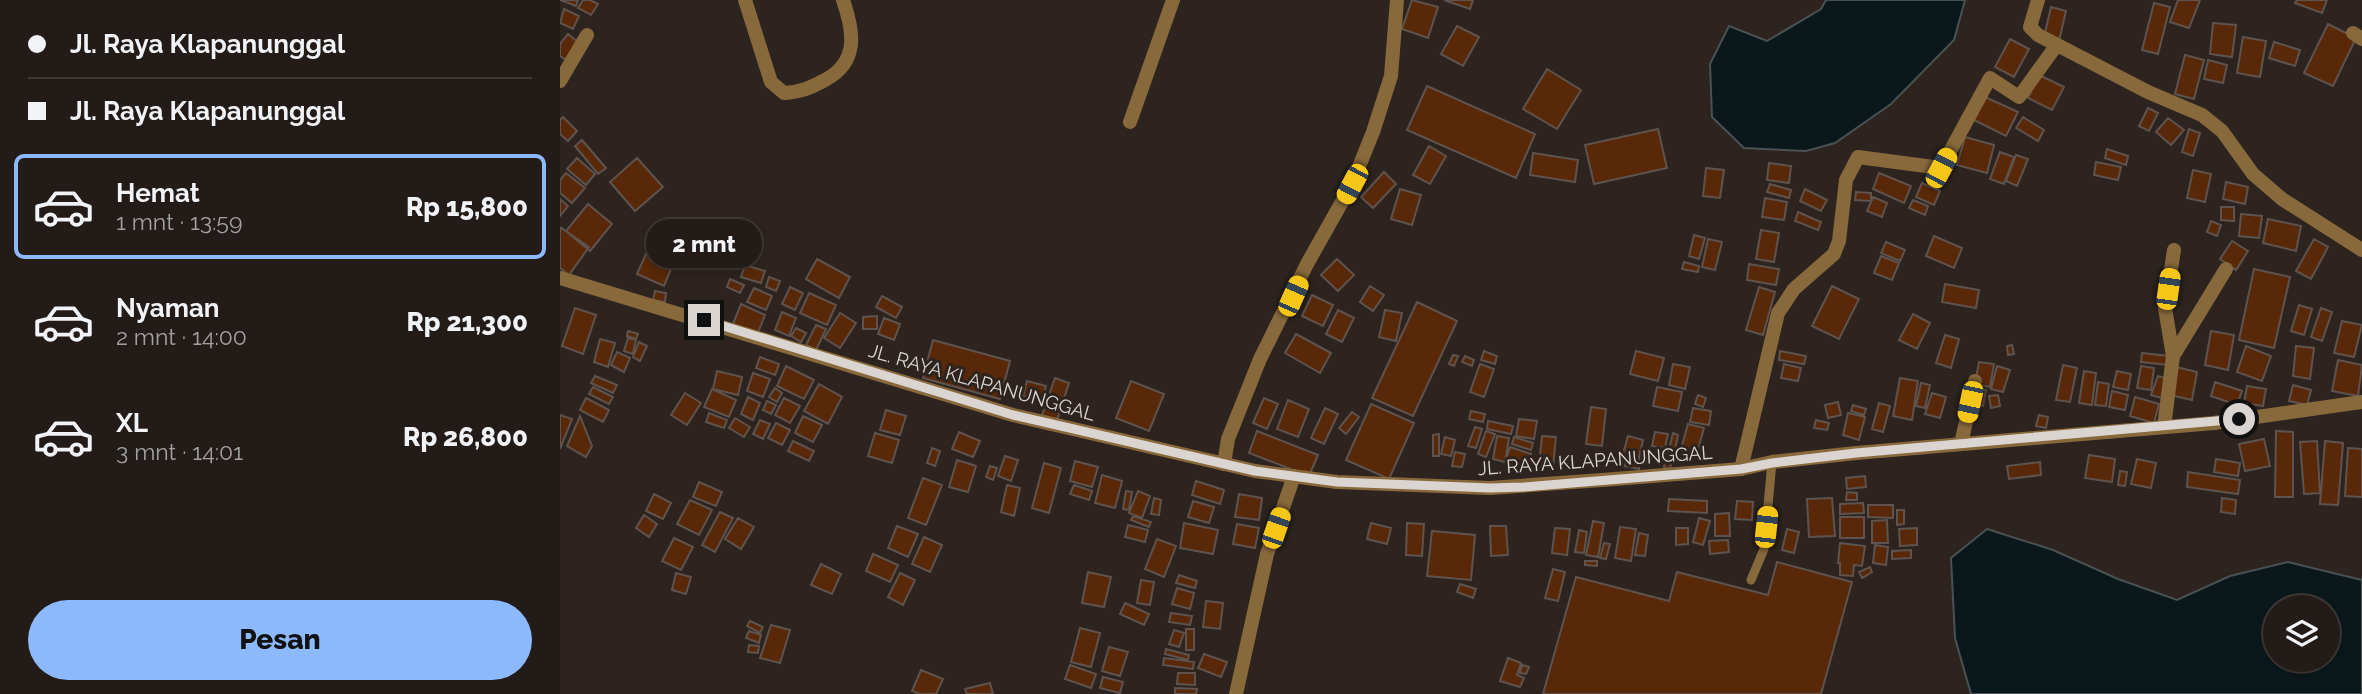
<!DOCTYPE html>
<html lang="id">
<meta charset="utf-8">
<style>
:root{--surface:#221b17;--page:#2a2420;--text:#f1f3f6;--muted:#a2a1a1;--line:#3f3936;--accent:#8cb9fc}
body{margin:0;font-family:Raleway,sans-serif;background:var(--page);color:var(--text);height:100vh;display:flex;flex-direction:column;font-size:26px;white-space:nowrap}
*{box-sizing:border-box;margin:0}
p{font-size:23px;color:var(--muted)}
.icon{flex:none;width:38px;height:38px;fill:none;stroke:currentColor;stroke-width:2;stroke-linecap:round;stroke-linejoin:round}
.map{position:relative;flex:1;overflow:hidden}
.panel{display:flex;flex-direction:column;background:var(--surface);width:560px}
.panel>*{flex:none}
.hud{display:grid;align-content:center;height:154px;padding:0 28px;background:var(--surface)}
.buttons{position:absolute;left:1703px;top:595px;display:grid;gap:14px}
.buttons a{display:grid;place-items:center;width:77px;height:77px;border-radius:50%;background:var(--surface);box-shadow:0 4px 10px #0003,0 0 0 2px var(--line);font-size:35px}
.end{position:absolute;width:32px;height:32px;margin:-16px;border:9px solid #dbd5d2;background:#111;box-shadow:0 0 0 4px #111}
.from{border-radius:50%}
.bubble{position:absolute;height:49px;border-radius:24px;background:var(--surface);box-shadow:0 4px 10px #0003,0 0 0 2px var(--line);font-size:23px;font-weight:800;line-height:49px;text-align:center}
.car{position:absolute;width:21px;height:42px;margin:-21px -10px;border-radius:9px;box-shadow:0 0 5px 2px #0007;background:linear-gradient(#f5c518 24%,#345 0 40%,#f5c518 0 76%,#345 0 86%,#f5c518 0)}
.hud b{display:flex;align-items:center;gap:24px;height:66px;font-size:26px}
.hud b+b{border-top:2px solid var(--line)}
.hud i{width:18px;height:18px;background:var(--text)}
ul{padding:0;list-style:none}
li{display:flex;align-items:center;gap:21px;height:105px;margin:0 14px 10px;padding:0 14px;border:4px solid transparent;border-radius:10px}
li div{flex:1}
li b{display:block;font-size:26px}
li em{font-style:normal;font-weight:800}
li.selected{border-color:var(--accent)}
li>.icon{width:63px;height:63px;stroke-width:1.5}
.action{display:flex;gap:14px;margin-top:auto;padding:14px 28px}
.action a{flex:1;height:80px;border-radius:42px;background:var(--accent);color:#111;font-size:28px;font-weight:800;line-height:80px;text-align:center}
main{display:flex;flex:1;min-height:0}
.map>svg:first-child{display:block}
.water{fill:#0a181c;stroke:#495153;stroke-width:2;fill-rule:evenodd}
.building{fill:#592808;stroke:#5e534e;stroke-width:2}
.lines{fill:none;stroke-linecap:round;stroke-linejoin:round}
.service{stroke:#88693c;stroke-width:9}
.minor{stroke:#88693c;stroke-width:14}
.tertiary{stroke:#88693c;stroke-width:14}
.route{stroke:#dbd5d2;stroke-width:9}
.labels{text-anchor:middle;stroke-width:6;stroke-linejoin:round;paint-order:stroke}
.street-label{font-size:19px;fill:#dbd5d2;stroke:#2d241f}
</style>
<main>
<section class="panel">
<div class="hud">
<b><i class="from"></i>Jl. Raya Klapanunggal</b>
<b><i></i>Jl. Raya Klapanunggal</b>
</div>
<ul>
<li class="selected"><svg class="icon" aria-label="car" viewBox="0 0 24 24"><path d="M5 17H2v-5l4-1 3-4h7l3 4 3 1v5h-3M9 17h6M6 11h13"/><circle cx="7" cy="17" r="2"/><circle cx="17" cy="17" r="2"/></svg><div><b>Hemat</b><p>1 mnt · 13:59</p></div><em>Rp 15,800</em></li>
<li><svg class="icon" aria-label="car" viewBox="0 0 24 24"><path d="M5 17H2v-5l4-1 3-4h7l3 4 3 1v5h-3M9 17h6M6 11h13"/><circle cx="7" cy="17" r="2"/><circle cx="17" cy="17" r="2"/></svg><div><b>Nyaman</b><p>2 mnt · 14:00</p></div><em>Rp 21,300</em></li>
<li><svg class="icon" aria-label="car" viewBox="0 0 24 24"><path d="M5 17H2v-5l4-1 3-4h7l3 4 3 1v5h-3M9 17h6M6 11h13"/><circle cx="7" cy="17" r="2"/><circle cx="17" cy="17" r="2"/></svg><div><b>XL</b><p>3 mnt · 14:01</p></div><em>Rp 26,800</em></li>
</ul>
<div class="action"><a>Pesan</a></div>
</section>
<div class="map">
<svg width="1802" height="694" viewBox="0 0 1802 694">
<rect width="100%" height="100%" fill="#2d241f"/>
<path class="water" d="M1266 0H1405L1394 40 1331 104 1275 143 1246 151 1184 148 1152 117 1150 64 1169 26 1207 41 1261 9Z
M1427 529 1493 550 1558 579 1617 600 1670 576 1728 562 1802 580V694H1411L1395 638 1391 558ZM1768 607V660H1715V607Z"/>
<path class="building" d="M0 0H18L16 6Z
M23 0H30L38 4 31 15 18 8Z
M852 0 878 7 868 38 842 29Z
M884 0H913L910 9Z
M1618 0H1640L1629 28 1610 22Z
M1737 0H1767L1762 13 1735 3Z
M1594 3 1610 7 1598 54 1582 50Z
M1491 7 1506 11 1499 41 1484 37Z
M4 9 19 16 13 29 0 23Z
M1653 23 1676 25 1672 57 1650 54Z
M1768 24 1796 38 1773 86 1744 73Z
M897 26 919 37 903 66 881 54Z
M8 34 19 43 6 60 0 56V44Z
M1683 37 1706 41 1700 77 1677 73Z
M1450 39 1469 49 1454 77 1435 67Z
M1714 42 1740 50 1735 66 1709 58Z
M1625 55 1644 60 1634 99 1615 94Z
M1648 60 1667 65 1663 83 1644 79Z
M987 69 1021 90 997 129 963 109Z
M1479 75 1504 87 1492 110 1468 98Z
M867 86 975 134 956 178 847 130Z
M1425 97 1458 112 1446 136 1414 120Z
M1588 108 1598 113 1589 131 1579 126Z
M3 117 17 131 8 141 0 134V120Z
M1463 117 1484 130 1478 141 1456 128Z
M1608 118 1624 130 1611 145 1596 132Z
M1098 129 1107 168 1034 184 1025 145Z
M1629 129 1640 133 1633 156 1622 152Z
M1405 137 1434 145 1427 173 1397 165Z
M22 140 46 168 38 174 15 146Z
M869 146 886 156 870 184 853 175Z
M1547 149 1568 156 1566 165 1545 158Z
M1440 152 1454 157 1444 184 1430 179Z
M973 153 1018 160 1015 182 970 175Z
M1456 155 1468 159 1457 186 1446 181Z
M17 158 35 174 26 185 7 169Z
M77 158 103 187 75 211 50 182Z
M1536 162 1561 167 1558 180 1534 175Z
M1209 163 1231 166 1229 183 1207 180Z
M1146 168 1164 170 1160 198 1143 196Z
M1633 170 1651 174 1645 202 1627 198Z
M824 172 836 184 813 208 801 197Z
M6 173 25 188 12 203 0 193V180Z
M1319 173 1351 186 1344 203 1313 189Z
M1666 182 1688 187 1685 204 1663 199Z
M1362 183 1380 191 1374 205 1356 197Z
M1210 184 1231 190 1229 198 1207 192Z
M840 189 861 195 852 225 831 219Z
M1245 189 1267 200 1261 211 1240 201Z
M1296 192 1311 193V201L1295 200Z
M1313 197 1327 203 1322 217 1307 211Z
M1205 198 1227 202 1224 220 1202 217Z
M0 199 8 206 0 216Z
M1353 200 1368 206 1365 215 1349 208Z
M28 204 52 224 30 251 6 231Z
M1661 207H1674V221L1661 220Z
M1238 212 1261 222 1258 230 1235 221Z
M1681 214 1702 216 1699 238 1679 236Z
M1708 219 1741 226 1736 251 1703 243Z
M1651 221 1661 225 1657 236 1647 232Z
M0 227 29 247 9 275 0 268Z
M1201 230 1219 233 1214 262 1196 259Z
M1134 235 1145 238 1139 259 1129 256Z
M1374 236 1402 248 1394 268 1366 256Z
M1148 239 1162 242 1155 270 1142 267Z
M1754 239 1768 247 1751 279 1736 271Z
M1672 241 1688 251 1676 270 1660 259Z
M1326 242 1345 250 1340 261 1321 253Z
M87 252 113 264 104 286 77 274Z
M1321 256 1339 263 1332 280 1314 273Z
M257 259 290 277 279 298 246 279Z
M777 259 794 275 778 291 761 275Z
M1124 262 1139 266 1138 272 1122 269Z
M1189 264 1219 269 1216 285 1187 280Z
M185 265 205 271 201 283 181 277Z
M1694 269 1730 277 1714 348 1679 340Z
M209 277 220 281 216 291 206 287Z
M170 279 184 285 180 293 167 287Z
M1385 284 1419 290 1416 308 1382 302Z
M810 286 824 295 813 311 800 302Z
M1272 286 1299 299 1279 339 1252 326Z
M230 287 243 293 235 310 222 304Z
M1199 287 1215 292 1203 335 1186 330Z
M194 288 212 296 206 310 187 302Z
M95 291 106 293 105 302 93 300Z
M249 293 276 305 267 325 240 313Z
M752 295 773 305 763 326 742 316Z
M322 296 342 307 336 318 316 307Z
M857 302 897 321 853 416 812 398Z
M181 304 205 315 197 335 173 324Z
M1739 305 1752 309 1744 335 1731 331Z
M15 308 36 315 23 354 2 346Z
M1761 308 1772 312 1762 341 1751 337Z
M778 310 794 318 782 342 766 334Z
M825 310 842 313 836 341 819 337Z
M222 312 236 318 229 336 215 330Z
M280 313 296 323 280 348 264 338Z
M1353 314 1370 323 1357 349 1339 340Z
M317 316V329H303V317Z
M324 318 340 324 334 340 318 334Z
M1782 321 1802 325 1794 357 1774 353Z
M256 325 266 329 256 350 246 345Z
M236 328 246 333 241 342 231 336Z
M68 331 78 334 76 339 67 336Z
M1651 331 1674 335 1668 370 1645 365Z
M736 334 771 353 760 373 725 353Z
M1385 335 1399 339 1391 368 1376 363Z
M68 338 76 340 73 354 64 351Z
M40 339 55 343 48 367 34 362Z
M373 340 450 361 440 399 363 378Z
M79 342 87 346 80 361 73 357Z
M1452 345 1454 354 1448 355 1447 346Z
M1686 346 1711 356 1702 381 1677 372Z
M1736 346 1754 348 1750 379 1733 376Z
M924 351 937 356 935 364 921 360Z
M1076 351 1104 358 1098 381 1070 374Z
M1220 351 1246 356 1244 364 1219 360Z
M57 352 70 358 64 372 51 365Z
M1582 353 1609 356 1608 365 1581 362Z
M893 355 898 356 894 366 889 364Z
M905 356 914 360 912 366 902 362Z
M200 357 219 364 215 375 196 368Z
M1778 360 1802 365 1798 396 1772 391Z
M1419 362 1434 364 1430 387 1415 384Z
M920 364 934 369 924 397 910 392Z
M1113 364 1130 367 1125 389 1109 385Z
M1224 364 1241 368 1238 381 1221 378Z
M1503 365 1517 368 1510 402 1496 400Z
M226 366 254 380 244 399 217 386Z
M1437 366 1450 370 1443 392 1431 389Z
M1581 366 1594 368 1591 390 1577 388Z
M1616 367 1637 372 1632 400 1610 395Z
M157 371 182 377 178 395 153 389Z
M1524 371 1536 373 1532 405 1519 403Z
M1557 371 1571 374 1568 390 1553 387Z
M193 373 210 379 203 397 187 391Z
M35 376 57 385 53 393 31 383Z
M1598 376 1608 379 1602 398 1591 395Z
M495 378 509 383 497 420 482 415Z
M1340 378 1358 381 1352 420 1333 416Z
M467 381 486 386 482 401 463 396Z
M571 381 604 394 589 431 556 418Z
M1538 382 1549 384 1546 406 1535 405Z
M1655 382 1682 391 1677 405 1651 396Z
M1361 383 1370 385 1365 408 1356 406Z
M259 384 282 397 268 424 244 411Z
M1733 385 1751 390 1747 405 1729 401Z
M1687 386 1706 389 1703 406 1684 403Z
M33 387 53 397 49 404 29 394Z
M1097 387 1122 392 1118 411 1093 406Z
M215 388 222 393 217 402 209 397Z
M1414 388 1426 390 1423 406 1411 403Z
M152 389 176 400 169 417 144 407Z
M1552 391 1568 395 1565 410 1549 407Z
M125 393 141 403 127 425 111 415Z
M1372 393 1386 397 1380 418 1365 414Z
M1138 395 1146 398 1143 407 1135 404Z
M1438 395 1440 406 1431 408 1429 396Z
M188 397 200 403 193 420 181 414Z
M1575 397 1599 404 1594 423 1570 416Z
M26 398 49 410 43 422 20 410Z
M224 398 240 406 230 423 215 415Z
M704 398 718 404 707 429 693 423Z
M728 400 749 409 738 437 717 429Z
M207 401 216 405 211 414 203 410Z
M1278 402 1281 415 1268 418 1265 405Z
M1319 403 1330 406 1323 432 1312 429Z
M811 404 854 423 829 479 786 460Z
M1293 405 1306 409 1304 415 1291 411Z
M1031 407 1046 409 1042 446 1026 444Z
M765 408 778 414 764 444 751 438Z
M1133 408 1151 411 1149 425 1130 422Z
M326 410 346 416 340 435 320 430Z
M911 411 925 414 923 422 909 419Z
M792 412 799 417 786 434 779 428Z
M149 413 167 420 164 428 146 422Z
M1288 413 1305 417 1299 440 1283 435Z
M0 415 12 419 0 449Z
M1479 415 1488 417 1486 428 1476 426Z
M20 416 32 446 26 457 7 446Z
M243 416 262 425 253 442 235 433Z
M175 418 190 427 184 437 169 428Z
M959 419 977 421 974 439 956 436Z
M200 420 210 424 203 439 193 434Z
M1256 420 1269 423 1267 430 1254 428Z
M928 421 953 426 951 434 927 429Z
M216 423 230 430 222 445 208 438Z
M1128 424 1144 428 1137 453 1121 449Z
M915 427 922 429 916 448 908 446Z
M697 431 758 455 749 476 689 453Z
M926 431 935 434 926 457 918 454Z
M1716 431 1733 432V497H1715Z
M399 432 420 441 413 457 392 449Z
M1095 432 1108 434 1105 448 1092 446Z
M315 433 339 440 332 463 308 456Z
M1113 433 1118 435 1114 455 1108 454Z
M879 434V456H873V435Z
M937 436 949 438 945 462 933 459Z
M982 436 996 437 993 467 979 465Z
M1068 436 1083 440 1079 458 1063 454Z
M885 437 895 440 891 456 881 454Z
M954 437 973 443 971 450 952 444Z
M1704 439 1710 466 1685 471 1679 444Z
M233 441 254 451 249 461 228 451Z
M1757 441 1760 493 1744 494 1740 442Z
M1765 441 1783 443 1778 505 1760 504Z
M950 447 971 454 966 468 945 462Z
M372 448 380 451 375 466 367 463Z
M1788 448 1802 449V497L1785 496Z
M895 452 905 454 902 467 892 466Z
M1529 455 1555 459 1552 482 1525 478Z
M445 456 458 460 451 481 438 476Z
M1065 457 1080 460 1079 469 1064 466Z
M1106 459 1112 460 1110 469 1104 467Z
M1577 459 1596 463 1591 488 1571 484Z
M1656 459 1680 463 1678 476 1654 472Z
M397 460 416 466 408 492 389 487Z
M515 461 538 467 532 487 510 481Z
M1480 462 1481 475 1449 479 1447 466Z
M484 463 501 468 489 513 472 508Z
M430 466 437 468 433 480 426 477Z
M1560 471 1567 472 1565 486 1558 485Z
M1628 472 1680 480 1678 494 1627 487Z
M542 475 562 481 555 508 535 503Z
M1305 476 1306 487 1287 489 1286 478Z
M363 478 382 485 366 525 348 518Z
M636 481 664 490 660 504 632 495Z
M139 482 162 492 156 506 133 497Z
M447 485 460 488 454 516 441 512Z
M514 485 532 491 529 500 510 494Z
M566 491 572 492 569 510 563 509Z
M578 491 590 496 582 518 569 513Z
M1287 492 1297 493V500H1286Z
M94 494 111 503 103 519 86 511Z
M679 494 702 498 699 520 675 517Z
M594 498 601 500 599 515 591 514Z
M1272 498 1275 536 1249 537 1247 499Z
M1662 498 1676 500 1675 514 1661 512Z
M1109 499 1147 501V513L1108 511Z
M130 500 152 510 139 535 117 524Z
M633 501 654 507 649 523 628 517Z
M1177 501 1193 502 1192 520 1175 519Z
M1303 503 1304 513 1280 514V504Z
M1308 505H1333V518L1308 517Z
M1337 510H1344V524L1337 525Z
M160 512 173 518 155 552 142 545Z
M1169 513 1170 536H1155V514Z
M84 515 97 524 89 537 76 528Z
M573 516 591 522 589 527 571 520Z
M1280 517H1304V538H1280Z
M178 518 194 527 181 549 165 539Z
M1139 518 1150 521 1143 545 1133 542Z
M1327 520 1328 543H1312V521Z
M1033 521 1044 523 1038 557 1026 555Z
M624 523 658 530 653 554 620 548Z
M811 523 831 528 827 544 807 539Z
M847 523 864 524 862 556 846 555Z
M677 524 699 528 695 548 673 544Z
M568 525 588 530 585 542 565 537Z
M337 526 358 534 348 557 328 548Z
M930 526H946L948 555 931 556Z
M1060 527 1076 529 1071 561 1055 558Z
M995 528 1010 529 1007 555 992 553Z
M1116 528H1128V544L1116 545Z
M1357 528V545L1340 546 1339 529Z
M1227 529 1239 532 1234 553 1222 550Z
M1019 530 1027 532 1024 553 1015 552Z
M872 531 915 535 911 580 867 576Z
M1079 533 1088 535 1085 556 1075 555Z
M364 537 382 545 370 572 352 564Z
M114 538 133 547 121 570 102 561Z
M597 539 616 546 604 577 585 569Z
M1168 540 1169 552 1150 554 1149 541Z
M1044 543 1050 544 1046 559 1040 558Z
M1280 543 1305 546 1302 566 1294 565 1293 576 1280 575V563H1278Z
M1315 545 1328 547 1326 565 1313 563Z
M1351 550V558L1332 559V551Z
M313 554 338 565 330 582 306 571Z
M1025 561H1037V566L1025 565Z
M1217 562 1292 582 1261 694H983L1016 577 1109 601 1117 572 1208 595Z
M261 564 281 574 272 594 251 585Z
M1310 567 1312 572 1302 578 1299 572Z
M993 569 1005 572 998 601 985 598Z
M528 572 551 577 544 607 522 603Z
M116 573 131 577 126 594 112 590Z
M340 573 355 580 343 605 328 597Z
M619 575 637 581 635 588 616 583Z
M581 580 594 582 590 605 577 603Z
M900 584 916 589 913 598 897 592Z
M617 588 634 593 630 609 612 604Z
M646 601 663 603 660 629 643 627Z
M565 603 589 614 584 625 560 614Z
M611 613 632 616 630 625 609 622Z
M190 621 203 627 200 633 187 626Z
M211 625 230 630 220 663 200 658Z
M520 628 540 633 531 667 511 662Z
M626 629H634V650H626Z
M614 630 624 633 619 647 609 644Z
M189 631 201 635 199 643 186 638Z
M189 645 199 646 198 653 188 652Z
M549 647 568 652 560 676 542 671Z
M606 649 629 655 628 660 605 654Z
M644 654 667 662 661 677 638 668Z
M604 658 634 662 633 669 603 665Z
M948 658 961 663 957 675 964 678 960 687 940 681Z
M510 665 536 674 531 688 505 679Z
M962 665 969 667 966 674 960 673Z
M361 670 383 679 376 694H360L352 691Z
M618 673H635V685L617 684Z
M543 677 563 682 560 693 540 688Z
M430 683 433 694H407L405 689Z
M615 688 637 689 636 694H615Z"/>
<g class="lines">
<path class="service" d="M1191 580 1204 549 1212 462"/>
<path class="minor" d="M185 0 211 82 224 93C241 92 250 88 265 80 299 62 294 32 283 0
M1478 0 1470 27 1478 35 1588 92 1642 115 1662 131 1693 174 1722 199 1802 250
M1793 33 1802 39
M0 81 27 35
M570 122 613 0
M1613 356 1666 269
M1604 427 1613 356 1605 308 1614 250
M1401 444 1415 381
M664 464 668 439 700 359 747 264 792 184 813 132 831 76 837 0
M1181 469 1218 313 1234 289 1274 254 1279 241 1286 180 1298 157 1381 168 1430 78 1459 97 1496 46
M676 694 707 554 734 476"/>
<path class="tertiary" d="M0 278 453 415 695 471 777 482 930 488 1042 480 1181 469 1212 462 1296 453 1654 423 1802 402"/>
</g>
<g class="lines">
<path class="route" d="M144 320 453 415 695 471 777 482 930 488 964 487 1181 469 1212 463 1296 453 1679 419"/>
</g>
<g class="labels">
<g class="street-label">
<text transform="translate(422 382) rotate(16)" y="7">JL. RAYA KLAPANUNGGAL</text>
<text transform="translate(1035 460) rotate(-4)" y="7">JL. RAYA KLAPANUNGGAL</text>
</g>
</g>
</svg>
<div class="buttons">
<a><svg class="icon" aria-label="layers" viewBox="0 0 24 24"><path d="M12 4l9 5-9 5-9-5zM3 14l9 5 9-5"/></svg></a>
</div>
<i class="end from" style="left:1679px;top:419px"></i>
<i class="end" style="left:144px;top:320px"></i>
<div class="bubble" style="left:86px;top:219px;width:116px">2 mnt</div>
<i class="car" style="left:1381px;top:168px;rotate:28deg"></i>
<i class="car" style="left:792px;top:184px;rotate:208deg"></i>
<i class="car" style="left:1608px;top:289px;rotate:8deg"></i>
<i class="car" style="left:733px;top:296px;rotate:24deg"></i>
<i class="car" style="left:1410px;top:402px;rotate:192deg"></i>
<i class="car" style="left:1206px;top:527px;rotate:6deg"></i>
<i class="car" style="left:716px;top:528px;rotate:19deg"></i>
</div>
</main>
